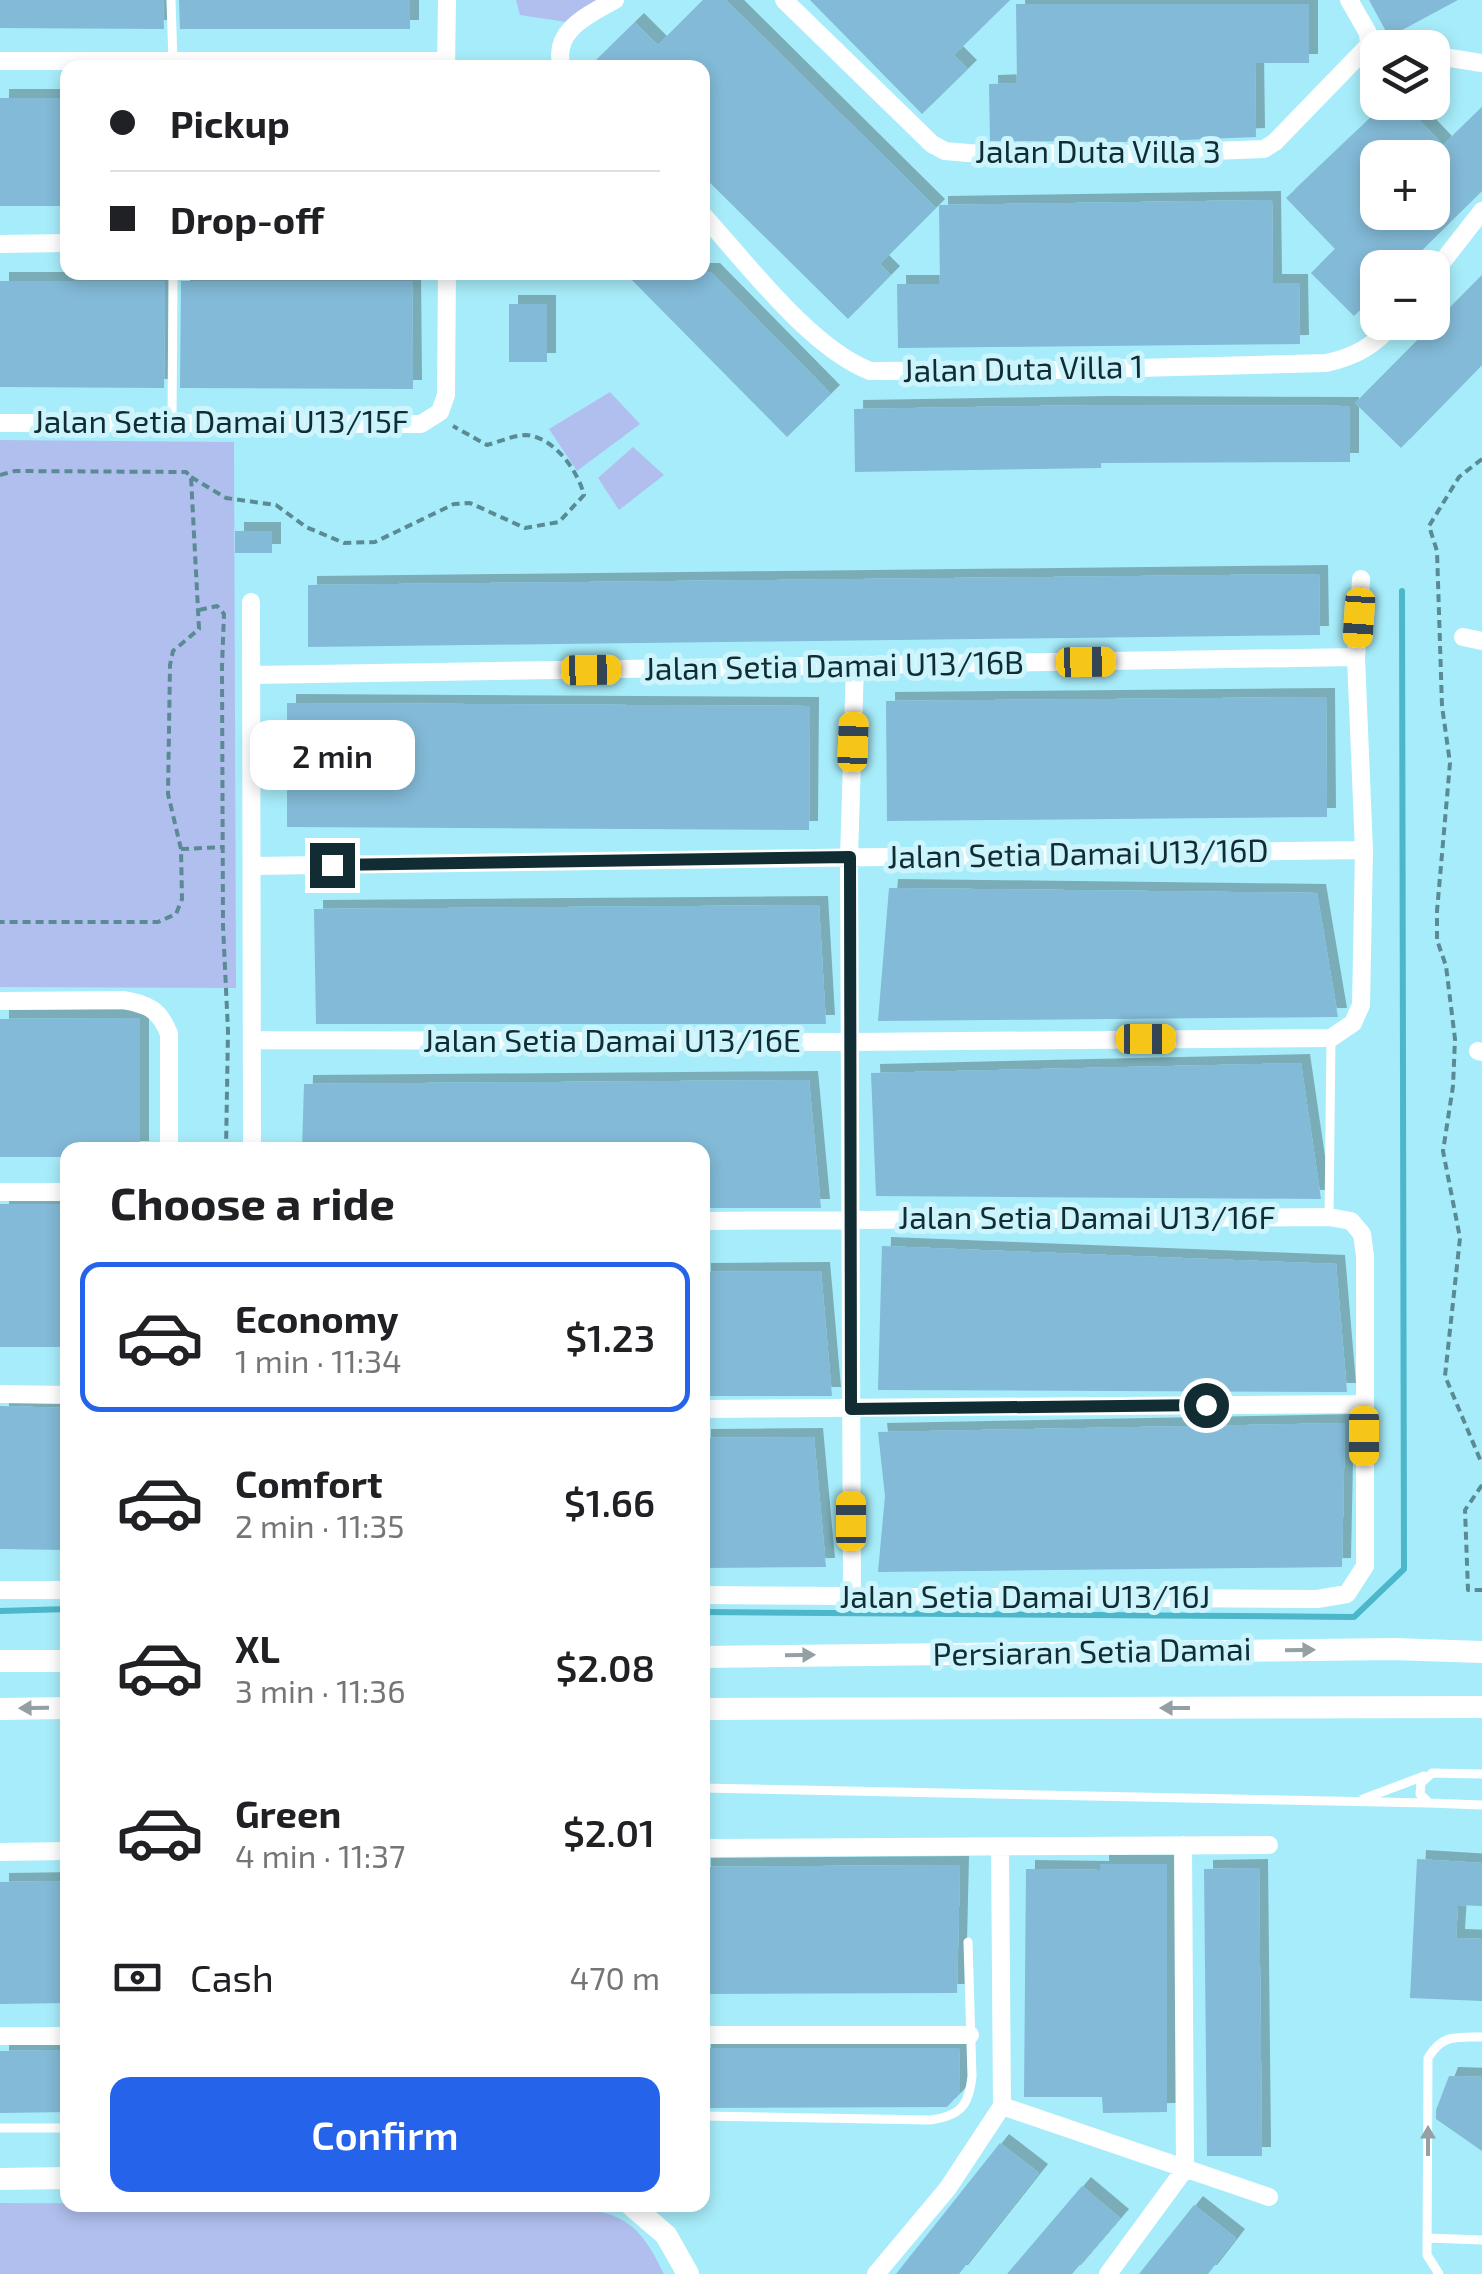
<!DOCTYPE html>
<meta charset="utf-8">
<style>
:root{--surface:#fff;--page:#f2f2f2;--text:#202124;--muted:#757577;--line:#e0e0e0;--accent:#2563eb}
body{margin:0;font-family:"Exo 2",sans-serif;background:var(--page);color:var(--text);height:100vh;display:flex;flex-direction:column;font-size:38px;white-space:nowrap}
*{box-sizing:border-box;margin:0}
p{font-size:32px;color:var(--muted)}
.icon{flex:none;width:55px;height:55px;fill:none;stroke:currentColor;stroke-width:2;stroke-linecap:round;stroke-linejoin:round}
.map{position:relative;flex:1;overflow:hidden}
.drawer{position:absolute;left:60px;top:1142px;width:650px;height:1070px;display:flex;flex-direction:column;background:var(--surface);border-radius:20px;box-shadow:0 5px 15px #0003}
.drawer>*{flex:none}
.guide{position:absolute;left:60px;top:60px;width:650px;height:220px;border-radius:20px;box-shadow:0 5px 15px #0003;display:grid;align-content:center;height:220px;padding:0 50px;background:var(--surface)}
.controls{position:absolute;left:1360px;top:30px;display:grid;gap:20px}
.controls a{display:grid;place-items:center;width:90px;height:90px;border-radius:20px;background:var(--surface);box-shadow:0 5px 15px #0003;font-size:50px}
.end{position:absolute;width:45px;height:45px;margin:-22px;border:12px solid #112d33;background:#fff;box-shadow:0 0 0 5px #fff}
.from{border-radius:50%}
.bubble{position:absolute;height:70px;border-radius:20px;background:var(--surface);box-shadow:0 5px 15px #0003;font-size:32px;font-weight:600;line-height:70px;text-align:center}
.car{position:absolute;width:30px;height:60px;margin:-30px -15px;border-radius:12px;box-shadow:0 0 8px 2px #0007;background:linear-gradient(#f5c518 24%,#345 0 40%,#f5c518 0 76%,#345 0 86%,#f5c518 0)}
.guide b{display:flex;align-items:center;gap:35px;height:95px;font-size:38px}
.guide b+b{border-top:2px solid var(--line)}
.guide i{width:25px;height:25px;background:var(--text)}
ul{padding:0;list-style:none}
li{display:flex;align-items:center;gap:30px;height:150px;margin:0 20px 15px;padding:0 30px;border:5px solid transparent;border-radius:20px}
li div{flex:1}
li b{display:block;font-size:38px}
li em{font-style:normal;font-weight:600}
li.current{border-color:var(--accent)}
li>.icon{width:90px;height:90px;stroke-width:1.5}
h2{padding:0 50px;font-size:45px;line-height:120px}
.pay{display:flex;align-items:center;gap:25px;height:110px;padding:0 50px;font-size:38px}
.pay p{margin-inline-start:auto}
.primary-button{display:flex;gap:20px;margin-top:auto;padding:20px 50px}
.primary-button a{flex:1;height:115px;border-radius:20px;background:var(--accent);color:#fff;font-size:40px;font-weight:600;line-height:115px;text-align:center}
.map>svg:first-child{display:block}
.green{fill:#b1bfee}
.lines{fill:none;stroke-linecap:round;stroke-linejoin:round}
.stream{stroke:#4cb6ca;stroke-width:6}
.building{fill:#83bad7;fill-rule:evenodd;filter:url(#shadow)}
.path{stroke:#5a8b94;stroke-width:4;stroke-dasharray:8 5;stroke-linecap:butt}
.service{stroke:#fff;stroke-width:9}
.minor{stroke:#fff;stroke-width:18}
.tertiary{stroke:#fff;stroke-width:22}
.oneway{fill:#94a0a3}
.route{stroke:#112d33;stroke-width:12}
.labels{text-anchor:middle;stroke-width:10;stroke-linejoin:round;paint-order:stroke}
.street-label{font-size:32px;fill:#112d33;stroke:#ccf4fc}
</style>
<div class="map">
<svg width="1482" height="2274" viewBox="0 0 1482 2274">
<defs>
<filter id="shadow"><feDropShadow dx="9" dy="-9" stdDeviation="0" flood-color="#0004"/></filter>
</defs>
<rect width="100%" height="100%" fill="#a7ecfa"/>
<path class="green" d="M516 0H601L566 22 520 15Z
M610 392 640 424 577 471 549 429Z
M0 440 234 442 236 988 0 987Z
M633 447 664 475 619 510 598 478Z
M0 2203 562 2205C621 2213 638 2219 664 2274H0Z"/>
<g class="lines">
<path class="stream" d="M0 1611 68 1609
M702 1612 1354 1617 1404 1569 1402 591"/>
</g>
<path class="building" d="M0 0H163L164 29 0 28Z
M179 0H410V29H180Z
M703 0H726L936 208 880 264 891 275 848 319 702 175V68H588L635 22 658 45Z
M810 0H1010L954 55 968 69 922 114Z
M1369 0H1458L1389 37Z
M1016 4H1309V63H1255L1256 137 1135 142 990 141 989 84 1017 83Z
M0 98H68V206H0Z
M1387 102H1402L1443 145 1482 107V191L1404 268H1378V293L1354 316 1311 273 1335 249 1286 198ZM1378 158H1432V212H1378Z
M1272 200 1273 283H1299L1300 344 898 348 897 284H940L939 205Z
M624 272H711L831 394 787 437Z
M1482 275V365L1401 448 1355 403Z
M0 281H165L164 388 0 387Z
M181 281H412L413 389 180 388Z
M509 304H547V362H509Z
M1100 405 1350 406V462L1101 463V468L855 472 854 409Z
M235 531H272V553H235Z
M1319 574 1320 635 308 647V585Z
M1326 697 1327 817 887 821 886 701Z
M287 703 810 706 809 830 287 827Z
M889 888 1317 893 1338 1017 878 1021Z
M819 905 826 1024H316L314 909Z
M140 1018V1150H68V1157H0V1019Z
M1301 1063 1321 1199 876 1196 871 1073Z
M809 1080 821 1208H702V1150H302L304 1084Z
M0 1204H68V1347H0Z
M882 1246 1336 1264 1347 1392 878 1390Z
M821 1271 832 1396H702V1272Z
M0 1406 68 1408V1550L0 1549Z
M1345 1423 1342 1567 878 1572 885 1496 878 1432Z
M814 1437 826 1567 702 1568V1438Z
M1417 1859 1482 1863V1906L1458 1905 1456 1938 1482 1939V2001L1410 1998Z
M1100 1864H1167V2112L1103 2113 1102 2097H1024L1026 1869 1100 1870Z
M960 1865 957 1993 702 1994V1867Z
M1259 1868 1262 2156H1207L1204 1869Z
M68 1881V2003L0 2004V1882Z
M702 2048H959L960 2093 947 2107 702 2108Z
M68 2050V2112L0 2113V2051Z
M1449 2076 1482 2077V2151L1436 2119V2110Z
M1000 2143 1039 2173 959 2274H896Z
M1082 2186 1120 2218 1072 2274H1007Z
M1194 2205 1236 2238 1208 2274H1139Z"/>
<g class="lines">
<path class="path" d="M1482 459 1459 477 1429 526 1437 551 1442 706 1450 763 1437 911V940L1446 966 1455 1039 1453 1086 1443 1151 1460 1238 1445 1376 1482 1464
M0 475 15 471 186 472 191 477 199 629 173 651 170 665 168 794 181 849 182 899 176 914 158 922H0
M191 477 226 498 276 505 306 527 344 543 375 542 454 504 470 503 525 528 559 522 584 495C578 471 554 437 526 435 514 435 499 442 487 445L453 426
M199 610 217 606 224 614 222 666 223 926 228 1031 226 1150
M181 849 224 847
M1482 1485 1465 1510 1468 1590H1482"/>
<path class="service" d="M171 0 173 62
M172 423 173 272
M1329 1217 1331 1038
M1482 1774 1432 1773 1421 1783 1420 1794 1429 1803 1482 1805
M702 1788 1429 1803
M1363 1799 1424 1776
M702 2116 930 2120C960 2116 969 2106 972 2076L968 1942
M0 2128H68
M1427 2238 1482 2240
M1439 2274 1427 2255 1428 2058C1442 2034 1457 2037 1482 2037"/>
<path class="minor" d="M784 0 932 144 945 151 968 153 1135 154 1264 149 1275 142 1369 45
M1349 0 1368 33 1369 45
M1432 55 1482 63
M0 61H446
M446 68 447 0
M562 68C551 31 588 15 615 0
M702 214C747 263 809 347 870 371L1061 370 1326 363C1355 357 1376 345 1394 322
M0 244 68 243
M1432 275 1482 211
M0 423 421 424 440 412 446 395 447 272
M251 602 252 1150
M1463 637 1482 641
M251 675 1356 657
M252 866 1364 850
M0 1001 123 1000C148 1004 160 1010 169 1034V1150
M252 1040 851 1042 1331 1038 1353 1023 1361 1005 1364 850 1356 657 1361 579
M1478 1051 1482 1052
M0 1192H68
M702 1221 1329 1217 1351 1221 1362 1234 1365 1256V1566L1347 1594 1317 1599 702 1595
M0 1394 68 1395
M702 1409 1364 1404
M0 1590H68
M852 1595 849 857 855 665
M702 1848 1269 1845
M0 1852 68 1851
M702 2035H970
M0 2036H68
M1002 2106 1269 2197
M876 2274 948 2188 1002 2106 1000 1848
M1108 2274 1185 2169 1183 1845"/>
<path class="tertiary" d="M702 1657 1394 1649 1482 1652
M0 1661H68
M0 1709 68 1708
M702 1709 1482 1707
M0 2179 68 2178
M631 2205 666 2235 688 2274"/>
</g>
<defs><path id="oneway-solid" d="M-6-.8H1V-3.2L6.5 0L1 3.2V.8H-6Z" transform="scale(2.5)"/></defs>
<g class="oneway">
<use href="#oneway-solid" transform="translate(1300 1650) rotate(-1)"/>
<use href="#oneway-solid" transform="translate(800 1655) rotate(-1)"/>
<use href="#oneway-solid" transform="translate(34 1708) rotate(179)"/>
<use href="#oneway-solid" transform="translate(1175 1708) rotate(-180)"/>
<use href="#oneway-solid" transform="translate(1428 2141) rotate(-90)"/>
</g>
<g class="lines">
<path class="route" d="M332 865 850 857 851 1409 1206 1405"/>
</g>
<g class="labels">
<g class="street-label">
<text x="1098" y="163">Jalan Duta Villa 3</text>
<text transform="translate(1023 369) rotate(-1)" y="11">Jalan Duta Villa 1</text>
<text x="221" y="433">Jalan Setia Damai U13/15F</text>
<text transform="translate(834 666) rotate(-1)" y="11">Jalan Setia Damai U13/16B</text>
<text transform="translate(1078 854) rotate(-1)" y="11">Jalan Setia Damai U13/16D</text>
<text x="612" y="1052">Jalan Setia Damai U13/16E</text>
<text x="1087" y="1229">Jalan Setia Damai U13/16F</text>
<text x="1025" y="1608">Jalan Setia Damai U13/16J</text>
<text transform="translate(1092 1652) rotate(-1)" y="11">Persiaran Setia Damai</text>
</g>
</g>
</svg>
<div class="controls">
<a><svg class="icon" aria-label="layers" viewBox="0 0 24 24"><path d="M12 4l9 5-9 5-9-5zM3 14l9 5 9-5"/></svg></a>
<a>+</a>
<a>−</a>
</div>
<i class="end from" style="left:1206px;top:1405px"></i>
<i class="end" style="left:332px;top:865px"></i>
<div class="bubble" style="left:250px;top:720px;width:165px">2 min</div>
<i class="car" style="left:1359px;top:618px;rotate:184deg"></i>
<i class="car" style="left:1086px;top:662px;rotate:89deg"></i>
<i class="car" style="left:591px;top:670px;rotate:89deg"></i>
<i class="car" style="left:853px;top:742px;rotate:2deg"></i>
<i class="car" style="left:1146px;top:1039px;rotate:90deg"></i>
<i class="car" style="left:1364px;top:1436px;rotate:180deg"></i>
<i class="car" style="left:851px;top:1521px;rotate:0deg"></i>
<div class="guide">
<b><i class="from"></i>Pickup</b>
<b><i></i>Drop-off</b>
</div>
<section class="drawer">
<h2>Choose a ride</h2>
<ul>
<li class="current"><svg class="icon" aria-label="car" viewBox="0 0 24 24"><path d="M5 17H2v-5l4-1 3-4h7l3 4 3 1v5h-3M9 17h6M6 11h13"/><circle cx="7" cy="17" r="2"/><circle cx="17" cy="17" r="2"/></svg><div><b>Economy</b><p>1 min · 11:34</p></div><em>$1.23</em></li>
<li><svg class="icon" aria-label="car" viewBox="0 0 24 24"><path d="M5 17H2v-5l4-1 3-4h7l3 4 3 1v5h-3M9 17h6M6 11h13"/><circle cx="7" cy="17" r="2"/><circle cx="17" cy="17" r="2"/></svg><div><b>Comfort</b><p>2 min · 11:35</p></div><em>$1.66</em></li>
<li><svg class="icon" aria-label="car" viewBox="0 0 24 24"><path d="M5 17H2v-5l4-1 3-4h7l3 4 3 1v5h-3M9 17h6M6 11h13"/><circle cx="7" cy="17" r="2"/><circle cx="17" cy="17" r="2"/></svg><div><b>XL</b><p>3 min · 11:36</p></div><em>$2.08</em></li>
<li><svg class="icon" aria-label="car" viewBox="0 0 24 24"><path d="M5 17H2v-5l4-1 3-4h7l3 4 3 1v5h-3M9 17h6M6 11h13"/><circle cx="7" cy="17" r="2"/><circle cx="17" cy="17" r="2"/></svg><div><b>Green</b><p>4 min · 11:37</p></div><em>$2.01</em></li>
</ul>
<div class="pay"><svg class="icon" aria-label="cash" viewBox="0 0 24 24"><path d="M3 7h18v10H3z"/><circle cx="12" cy="12" r="2"/></svg>Cash<p>470 m</p></div>
<div class="primary-button"><a>Confirm</a></div>
</section>
</div>
